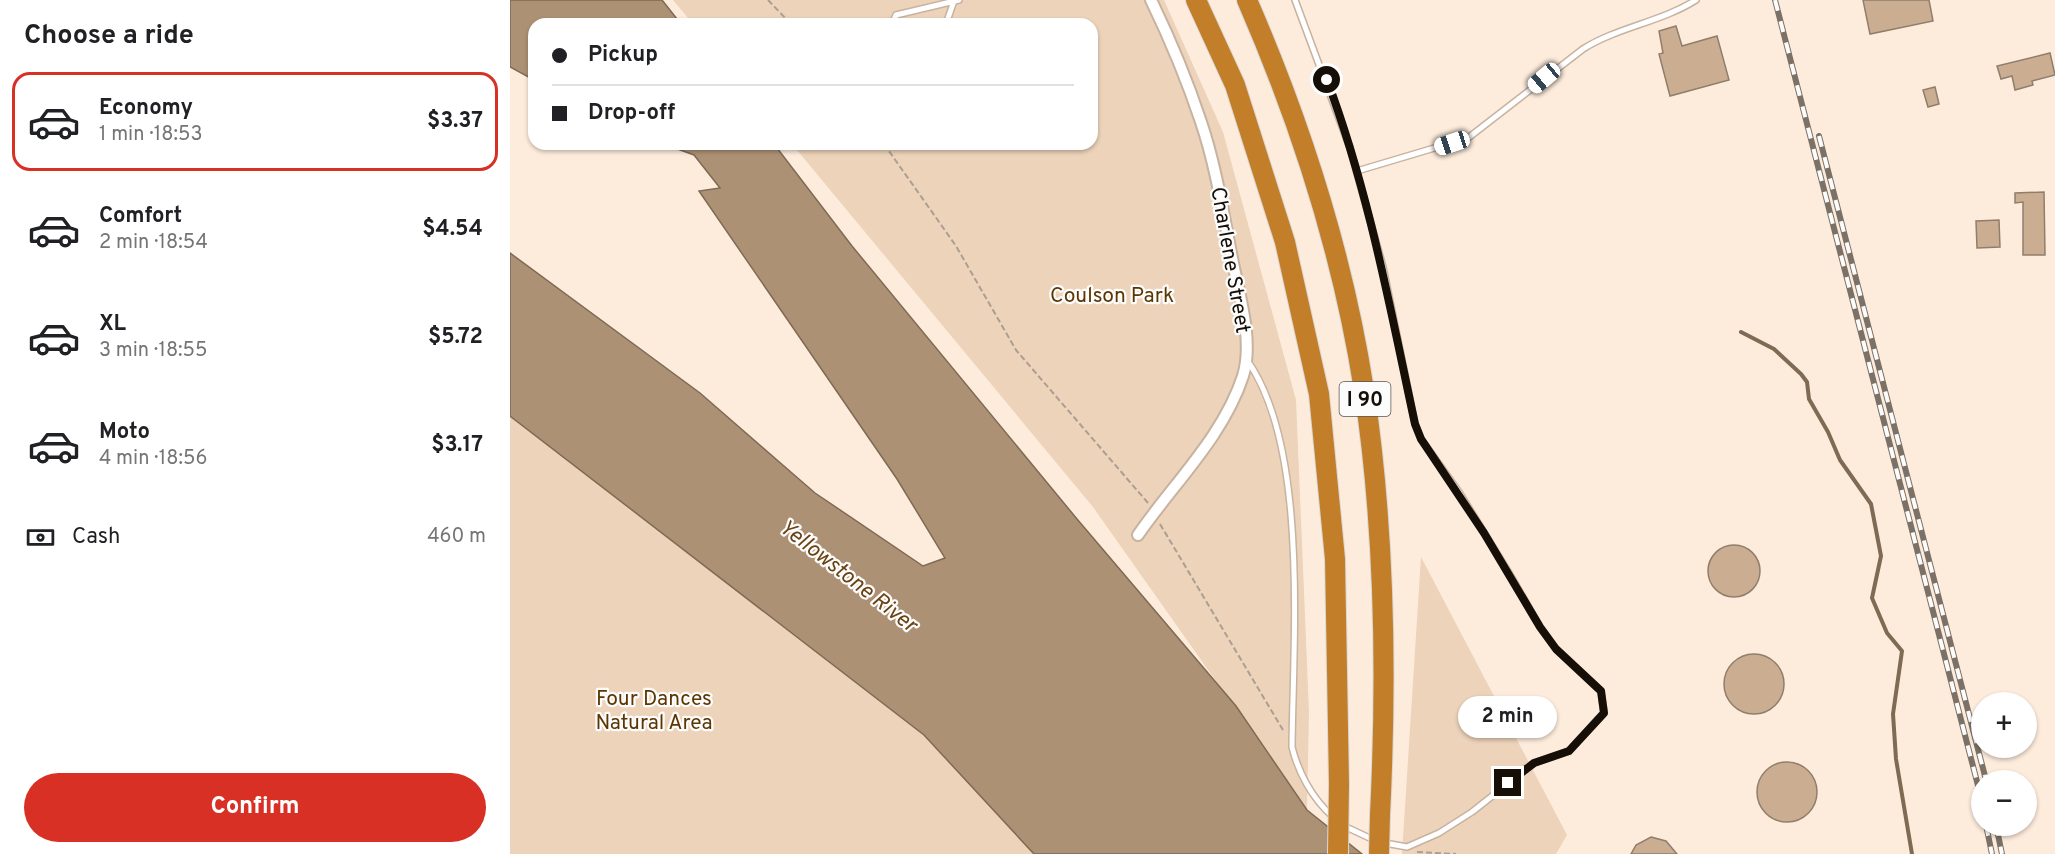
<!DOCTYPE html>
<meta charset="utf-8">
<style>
:root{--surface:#fff;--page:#f6f6f6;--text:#202124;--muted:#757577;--line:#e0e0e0;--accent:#d93025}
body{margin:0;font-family:Overpass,sans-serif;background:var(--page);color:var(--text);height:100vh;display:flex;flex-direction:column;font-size:22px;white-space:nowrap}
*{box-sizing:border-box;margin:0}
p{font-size:20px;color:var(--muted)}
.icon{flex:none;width:33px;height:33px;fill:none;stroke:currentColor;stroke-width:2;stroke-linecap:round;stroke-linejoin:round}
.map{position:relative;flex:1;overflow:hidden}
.panel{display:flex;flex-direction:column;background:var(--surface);width:510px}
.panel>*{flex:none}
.top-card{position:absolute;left:18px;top:18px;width:570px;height:132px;border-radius:18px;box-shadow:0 2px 4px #0004;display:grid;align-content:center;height:132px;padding:0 24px;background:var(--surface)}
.controls{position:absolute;left:1461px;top:692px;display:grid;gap:12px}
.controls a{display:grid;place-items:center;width:66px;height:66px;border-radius:50%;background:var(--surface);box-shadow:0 2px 4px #0004;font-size:30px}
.end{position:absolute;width:27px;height:27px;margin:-14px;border:8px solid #150f08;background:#fff;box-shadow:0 0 0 3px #fff}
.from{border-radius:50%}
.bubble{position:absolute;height:42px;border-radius:21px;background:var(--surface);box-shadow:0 2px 4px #0004;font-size:20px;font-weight:700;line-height:42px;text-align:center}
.car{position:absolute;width:18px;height:36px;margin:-18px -9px;border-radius:8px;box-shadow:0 0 4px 2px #0007;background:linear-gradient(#fff 24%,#345 0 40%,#fff 0 76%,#345 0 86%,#fff 0)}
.top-card b{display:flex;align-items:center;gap:21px;height:57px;font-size:22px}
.top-card b+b{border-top:2px solid var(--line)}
.top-card i{width:15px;height:15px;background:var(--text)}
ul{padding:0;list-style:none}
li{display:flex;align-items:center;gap:18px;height:99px;margin:0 12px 9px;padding:0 12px;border:3px solid transparent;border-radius:18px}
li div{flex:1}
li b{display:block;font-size:22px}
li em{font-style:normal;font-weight:700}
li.current{border-color:var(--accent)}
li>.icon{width:54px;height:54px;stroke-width:1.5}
h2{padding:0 24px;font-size:27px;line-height:72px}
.pay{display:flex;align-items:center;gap:15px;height:66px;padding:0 24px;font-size:22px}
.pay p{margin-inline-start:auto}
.cta{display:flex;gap:12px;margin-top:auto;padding:12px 24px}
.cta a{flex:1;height:69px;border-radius:36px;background:var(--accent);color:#fff;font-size:24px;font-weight:700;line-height:69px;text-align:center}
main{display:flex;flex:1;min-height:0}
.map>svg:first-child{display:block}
.green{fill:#ecd3ba}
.water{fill:#ad9175;stroke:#7f6a54;stroke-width:1.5}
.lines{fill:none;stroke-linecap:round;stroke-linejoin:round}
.stream{stroke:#7f6a54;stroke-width:4}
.building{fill:#cbae92;stroke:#907e6c;stroke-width:1.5}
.lane-casing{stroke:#c7b3a0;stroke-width:8}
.street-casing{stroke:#c7b3a0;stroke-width:14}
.highway-casing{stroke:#dad9d7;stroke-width:22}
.path{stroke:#ac9e92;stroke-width:2;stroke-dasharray:6 3;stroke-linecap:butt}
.lane{stroke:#fff;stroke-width:5}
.street{stroke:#fff;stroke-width:10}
.highway{stroke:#c37e29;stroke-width:20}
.rail-casing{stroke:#7b7166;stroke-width:6}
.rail{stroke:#fcfcfc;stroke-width:4;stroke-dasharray:11;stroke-linecap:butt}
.highway-bridge-casing{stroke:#dad9d7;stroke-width:22;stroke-linecap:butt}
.highway-bridge{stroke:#c37e29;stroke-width:20}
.route{stroke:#150f08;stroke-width:8}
.labels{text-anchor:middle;stroke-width:4.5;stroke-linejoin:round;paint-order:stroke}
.shield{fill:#fcfcfc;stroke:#5a5651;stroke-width:1.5}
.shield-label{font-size:20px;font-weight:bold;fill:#150f08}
.street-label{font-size:21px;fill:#150f08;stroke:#fcfcfc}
.park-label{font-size:21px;fill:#5c3601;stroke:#fcfcfc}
.water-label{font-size:22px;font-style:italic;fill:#6a4213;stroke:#fcfcfc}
</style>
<main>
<section class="panel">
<h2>Choose a ride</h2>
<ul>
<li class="current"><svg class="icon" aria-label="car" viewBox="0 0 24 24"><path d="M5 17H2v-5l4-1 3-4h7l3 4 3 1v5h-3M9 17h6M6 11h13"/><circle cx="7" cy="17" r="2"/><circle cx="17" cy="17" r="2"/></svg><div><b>Economy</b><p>1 min · 18:53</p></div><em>$3.37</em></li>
<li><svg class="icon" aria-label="car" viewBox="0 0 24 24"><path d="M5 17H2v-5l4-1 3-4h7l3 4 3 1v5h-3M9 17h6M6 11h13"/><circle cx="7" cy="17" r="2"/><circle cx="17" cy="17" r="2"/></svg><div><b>Comfort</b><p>2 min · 18:54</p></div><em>$4.54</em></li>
<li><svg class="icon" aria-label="car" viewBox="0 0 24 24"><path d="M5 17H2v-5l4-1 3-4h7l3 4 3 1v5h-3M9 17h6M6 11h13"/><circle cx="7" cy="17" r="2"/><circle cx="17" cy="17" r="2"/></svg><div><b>XL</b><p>3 min · 18:55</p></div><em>$5.72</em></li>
<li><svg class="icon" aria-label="car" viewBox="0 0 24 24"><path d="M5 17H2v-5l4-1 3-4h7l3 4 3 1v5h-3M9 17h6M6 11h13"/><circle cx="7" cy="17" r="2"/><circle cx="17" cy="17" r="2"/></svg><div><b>Moto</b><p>4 min · 18:56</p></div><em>$3.17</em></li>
</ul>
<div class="pay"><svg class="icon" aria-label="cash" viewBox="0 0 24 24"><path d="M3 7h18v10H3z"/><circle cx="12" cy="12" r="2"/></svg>Cash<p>460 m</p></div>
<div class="cta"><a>Confirm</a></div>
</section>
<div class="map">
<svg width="1545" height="854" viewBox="0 0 1545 854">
<rect width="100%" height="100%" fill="#fdecdc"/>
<path class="green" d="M163 0H654L713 132 786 400 799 712 797 810 583 507 282 144H582V24H183Z
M0 416 414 735 525 854H0Z
M911 557 1057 835 1046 854H892Z"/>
<path class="water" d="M0 0H152L171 24H24V80L0 67Z
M154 144H264L342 246 567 519 726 706 797 810 852 854H524L414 735 0 416V253L190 393 305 493 413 566 435 558 387 479 189 191 210 188 184 155Z"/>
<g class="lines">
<path class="stream" d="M1231 332 1264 349 1291 374 1297 382 1299 399 1318 432 1330 460 1361 504 1371 556 1362 598 1377 633 1392 651 1383 714 1386 759 1402 854"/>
</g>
<path class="building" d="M1353 0H1419L1423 21 1360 34Z
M1166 26 1172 46 1207 36 1219 80 1160 96 1149 54 1153 53 1149 31Z
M1540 53 1545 75 1522 81 1523 85 1505 90 1502 76 1491 79 1487 66Z
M1425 87 1429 104 1418 107 1413 90Z
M1534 192 1535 255H1513V202L1505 203V193Z
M1489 220 1490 247 1467 248 1466 221Z
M1198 571a26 26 0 1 1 52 0a26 26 0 1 1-52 0Z
M1214 684a30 30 0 1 1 60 0a30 30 0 1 1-60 0Z
M1247 792a30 30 0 1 1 60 0a30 30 0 1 1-60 0Z
M1141 837 1156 841 1167 854H1121L1126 845Z"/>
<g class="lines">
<defs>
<path id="lane" d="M785 0 840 148 873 267 905 424 911 439 949 492 999 573 1030 627 1046 649 1091 691 1094 713 1059 751 1024 763 962 812 929 833 897 847 875 843
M382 24 386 15 449 0
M436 24 444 1
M847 171 958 138 1073 49C1108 27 1151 22 1186 0
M737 360C799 447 783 641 782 747 788 772 802 798 822 816
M834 826 866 841"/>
<path id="street" d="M628 535C663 484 713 437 733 376 743 343 731 301 724 268 714 220 707 169 691 122 677 80 660 39 641 0"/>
<path id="highway" d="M686 0 725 85 775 242 809 394 825 559 829 784
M737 0C791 124 833 255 854 390 875 529 877 674 870 815"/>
</defs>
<use href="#lane" class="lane-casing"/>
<use href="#street" class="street-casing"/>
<use href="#highway" class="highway-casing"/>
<path class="path" d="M258 0 281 24
M374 144 446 246 506 350 638 503
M650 524 773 730
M907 852 946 854"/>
<use href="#lane" class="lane"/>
<use href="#street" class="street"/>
<use href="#highway" class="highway"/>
<defs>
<path id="rail" d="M1265 0 1472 801
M1309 136 1476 780
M1476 825 1482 854
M1486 825 1492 854"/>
</defs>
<use href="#rail" class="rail-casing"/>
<use href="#rail" class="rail"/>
<defs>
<path id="highway-bridge" d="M828 854 829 784
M869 854 870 815"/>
</defs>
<use href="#highway-bridge" class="highway-bridge-casing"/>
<use href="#highway-bridge" class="highway-bridge"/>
</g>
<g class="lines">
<path class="route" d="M817 80C859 192 880 308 905 424L911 439 974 533 1030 627 1046 649 1091 691 1094 713 1059 751 1024 763 998 783"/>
</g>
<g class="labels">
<rect class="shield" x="829.5" y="382" width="51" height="34" rx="4.5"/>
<g class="shield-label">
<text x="855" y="406">I 90</text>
</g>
<g class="street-label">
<text transform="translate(721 260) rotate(80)" y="7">Charlene Street</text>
</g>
<g class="park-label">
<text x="602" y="302">Coulson Park</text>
<text x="144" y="705">Four Dances<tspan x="144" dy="24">Natural Area</tspan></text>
</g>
<g class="water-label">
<text transform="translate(339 575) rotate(38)" y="8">Yellowstone River</text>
</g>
</g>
</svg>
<div class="controls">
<a>+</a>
<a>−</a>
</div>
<i class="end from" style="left:817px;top:80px"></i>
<i class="end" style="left:998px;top:783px"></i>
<div class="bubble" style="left:948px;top:696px;width:99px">2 min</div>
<i class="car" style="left:1034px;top:78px;rotate:230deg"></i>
<i class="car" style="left:942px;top:143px;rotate:252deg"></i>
<div class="top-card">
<b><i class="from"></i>Pickup</b>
<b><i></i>Drop-off</b>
</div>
</div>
</main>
